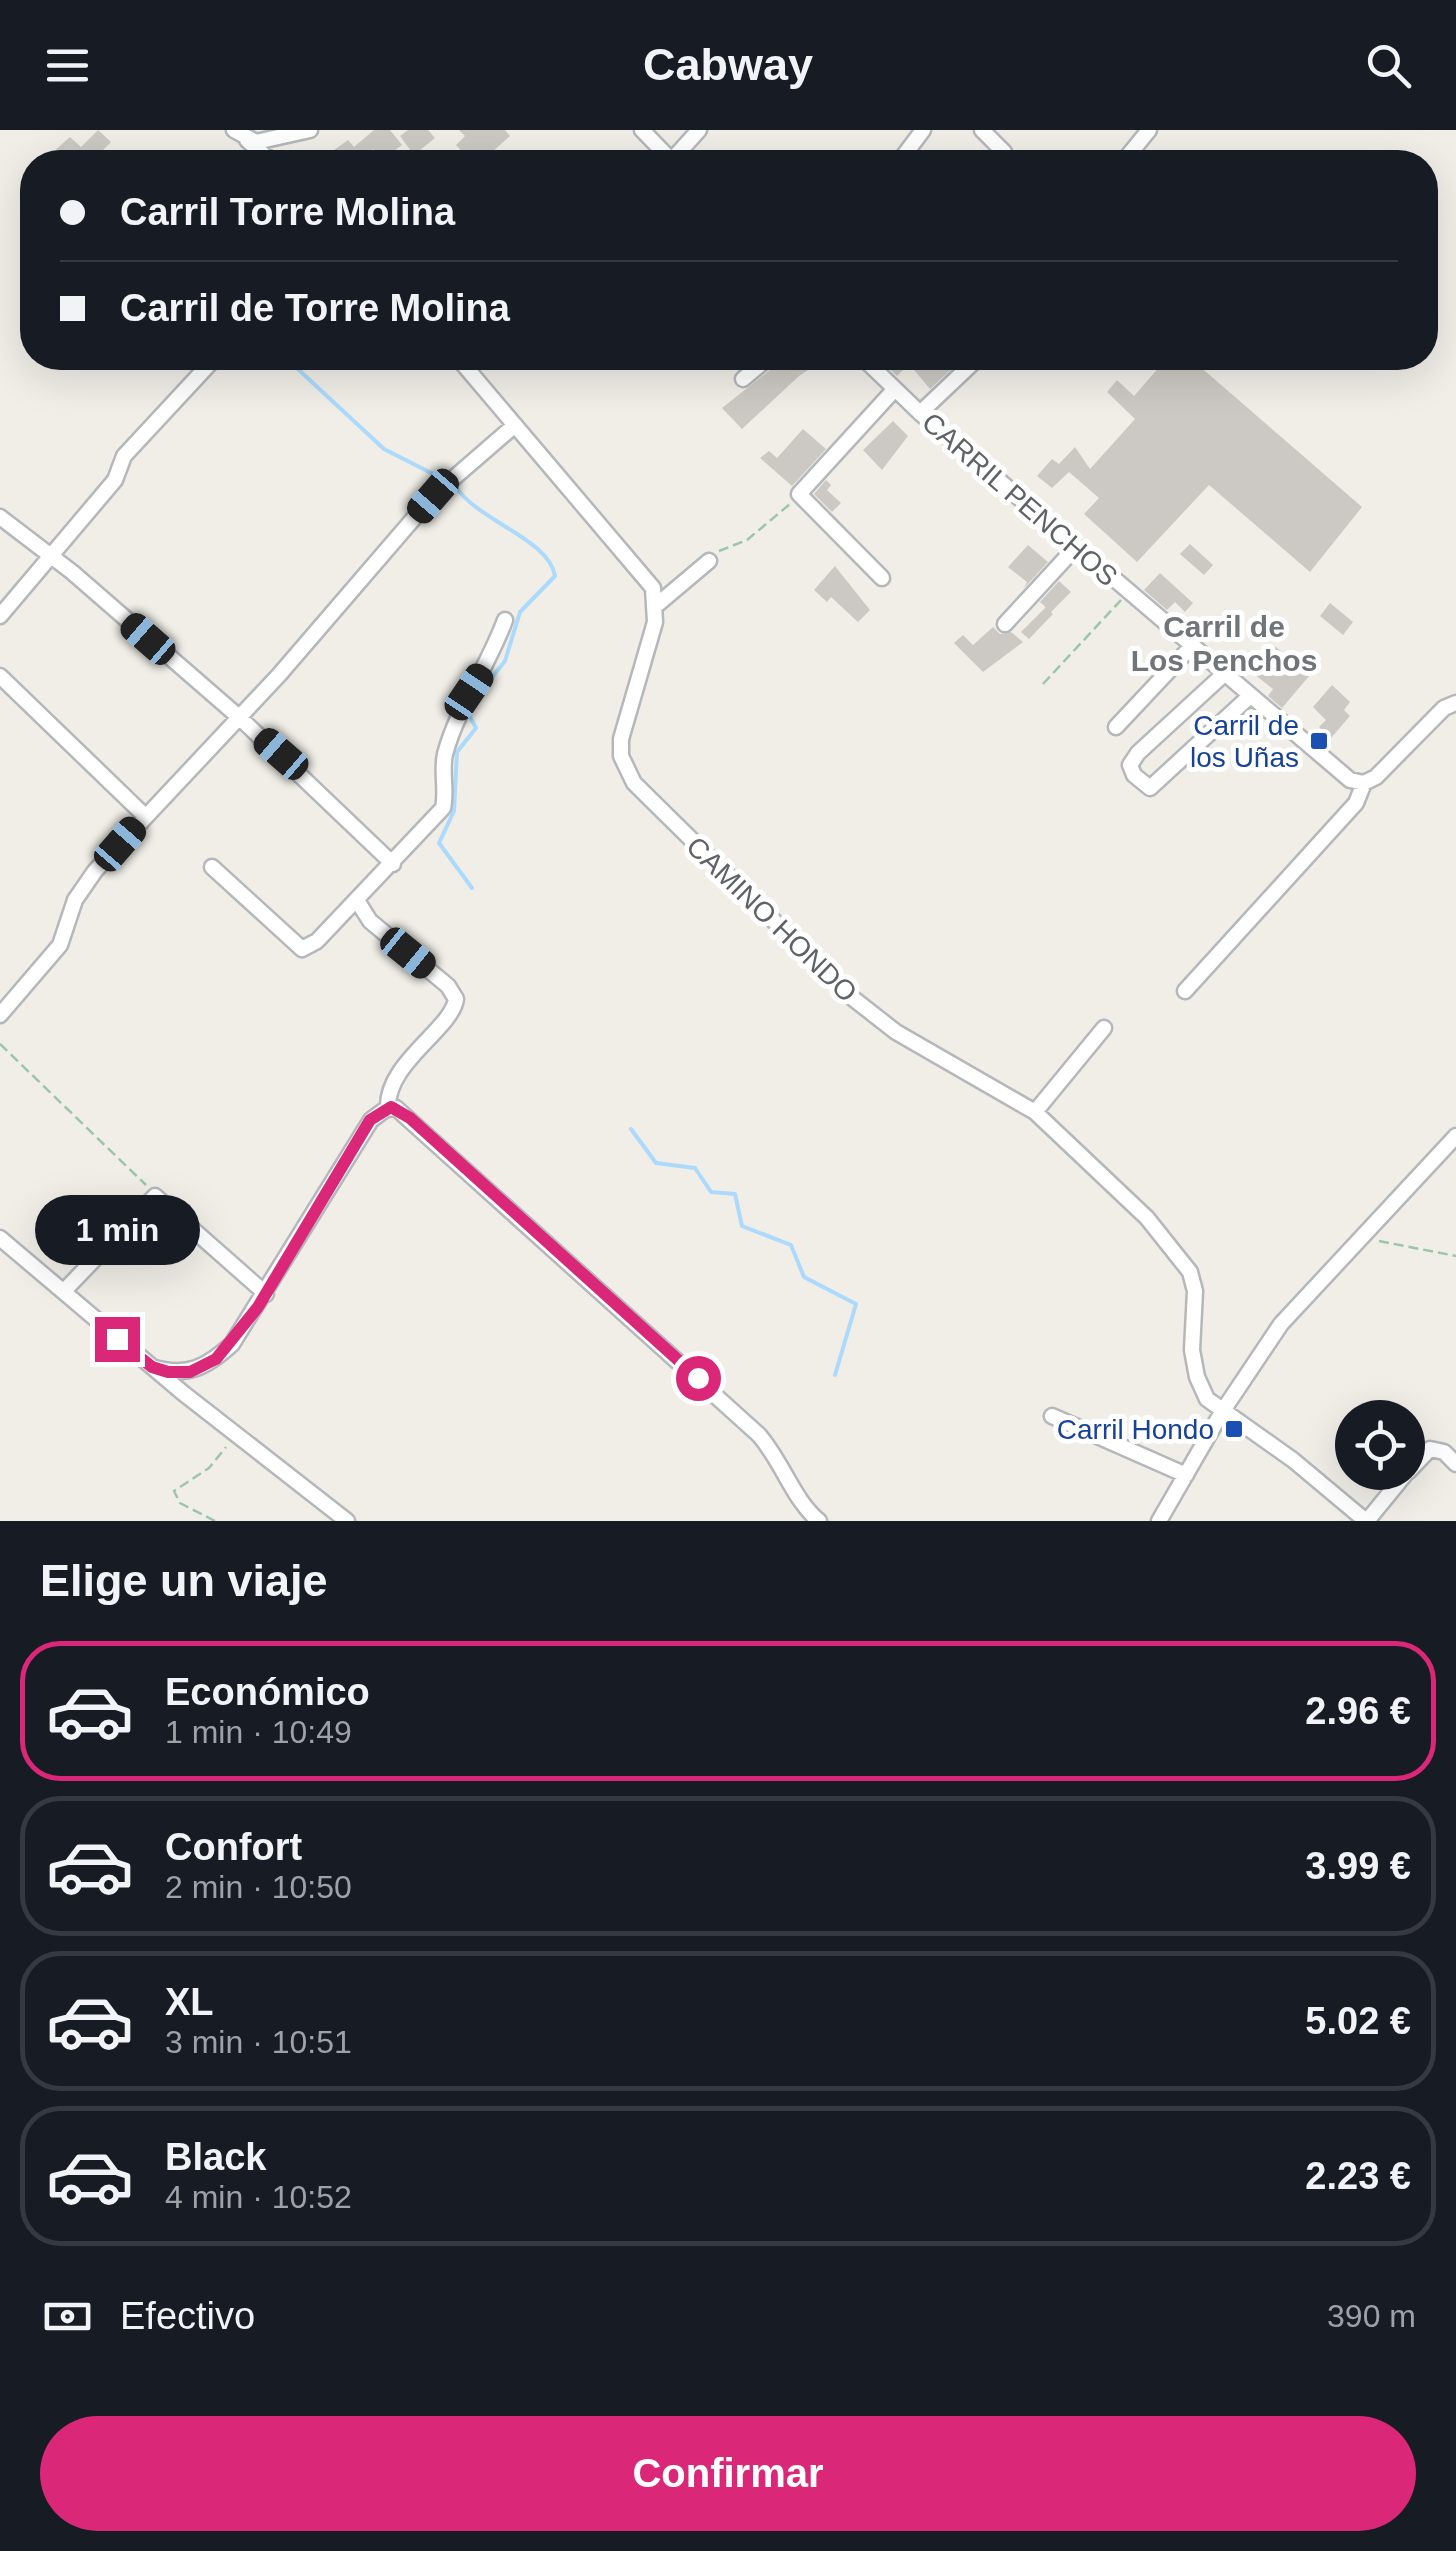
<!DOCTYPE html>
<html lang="es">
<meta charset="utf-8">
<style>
:root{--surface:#171b24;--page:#242831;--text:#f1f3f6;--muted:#9ea1a6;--line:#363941;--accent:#db2777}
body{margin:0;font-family:Arial,sans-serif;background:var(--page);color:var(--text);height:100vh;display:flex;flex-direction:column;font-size:38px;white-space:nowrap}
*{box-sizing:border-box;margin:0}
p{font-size:32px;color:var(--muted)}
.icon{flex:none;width:55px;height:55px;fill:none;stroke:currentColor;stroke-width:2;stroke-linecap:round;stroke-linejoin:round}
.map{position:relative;height:1391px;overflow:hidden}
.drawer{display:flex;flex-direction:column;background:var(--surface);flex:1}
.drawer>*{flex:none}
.banner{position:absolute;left:20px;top:20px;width:1418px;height:220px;border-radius:40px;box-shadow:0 10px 40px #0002;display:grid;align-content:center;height:220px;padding:0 40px;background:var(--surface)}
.tools{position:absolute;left:1335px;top:1270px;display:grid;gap:20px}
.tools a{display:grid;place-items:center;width:90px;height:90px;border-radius:50%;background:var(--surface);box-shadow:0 10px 40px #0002;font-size:50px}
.end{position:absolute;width:45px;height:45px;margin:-22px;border:12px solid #db2777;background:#fff;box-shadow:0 0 0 5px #fff}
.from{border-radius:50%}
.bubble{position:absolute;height:70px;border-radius:35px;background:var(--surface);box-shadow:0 10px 40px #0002;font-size:32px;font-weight:800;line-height:70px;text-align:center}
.car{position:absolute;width:30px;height:60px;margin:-30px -15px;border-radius:12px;box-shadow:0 0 8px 2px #0007;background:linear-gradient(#222 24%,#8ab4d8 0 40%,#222 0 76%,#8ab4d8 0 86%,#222 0)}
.banner b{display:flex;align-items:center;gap:35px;height:95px;font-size:38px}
.banner b+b{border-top:2px solid var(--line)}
.banner i{width:25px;height:25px;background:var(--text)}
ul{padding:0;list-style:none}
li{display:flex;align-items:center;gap:30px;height:140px;margin:0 20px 15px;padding:0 20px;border:5px solid var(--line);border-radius:40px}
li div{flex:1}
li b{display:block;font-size:38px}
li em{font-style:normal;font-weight:800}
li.active{border-color:var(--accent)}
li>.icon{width:90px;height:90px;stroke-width:1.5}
h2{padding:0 40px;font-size:45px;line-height:120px}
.pay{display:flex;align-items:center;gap:25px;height:110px;padding:0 40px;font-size:38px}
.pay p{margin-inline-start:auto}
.button{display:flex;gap:20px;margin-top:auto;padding:20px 40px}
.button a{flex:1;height:115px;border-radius:60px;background:var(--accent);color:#fff;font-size:40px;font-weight:800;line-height:115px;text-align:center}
header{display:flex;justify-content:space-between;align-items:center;height:130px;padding:0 40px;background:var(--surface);font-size:45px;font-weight:800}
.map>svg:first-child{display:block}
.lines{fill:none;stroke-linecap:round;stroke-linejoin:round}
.stream{stroke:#abdafd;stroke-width:4}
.building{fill:#ccc9c4}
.minor-casing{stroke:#b5b8bb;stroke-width:19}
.path{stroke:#9cc6a8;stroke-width:2.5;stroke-dasharray:10 5;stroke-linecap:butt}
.minor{stroke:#fff;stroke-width:14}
.route{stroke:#db2777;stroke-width:12}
.transit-dot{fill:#1a4fb4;stroke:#fff;stroke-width:4}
.labels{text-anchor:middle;stroke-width:10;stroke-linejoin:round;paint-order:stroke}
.street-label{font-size:28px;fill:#5f6367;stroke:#fff}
.transit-label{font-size:28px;fill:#164399;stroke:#fff;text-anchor:end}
.neighbourhood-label{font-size:30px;font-weight:bold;fill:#707579;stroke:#fff}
</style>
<header><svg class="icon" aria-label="menu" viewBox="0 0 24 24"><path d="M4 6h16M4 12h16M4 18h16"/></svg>Cabway<svg class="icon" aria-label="search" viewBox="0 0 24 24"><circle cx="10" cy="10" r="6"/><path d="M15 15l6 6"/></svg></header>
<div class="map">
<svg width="1456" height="1391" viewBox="0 0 1456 1391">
<rect width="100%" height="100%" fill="#f0eee7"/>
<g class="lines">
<path class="stream" d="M286 228 384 319 441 348
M456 357C478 391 549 409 555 446L520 482 505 531 474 570
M468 583 476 598 457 622 454 681 439 713 472 758
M631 999 656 1033 695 1038 711 1062 735 1064 742 1096 791 1115 804 1147 856 1174 835 1245"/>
</g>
<path class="building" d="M98 0 111 12 98 25 106 32H64L52 23 70 7 81 17Z
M374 0H390L402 15 382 30 373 19 355 32H334L327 25 348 10 354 17Z
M408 0H428L435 8 414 25 400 6Z
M459 0H505L510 6 481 32H472L456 15 465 6Z
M778 228H826L799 246 742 299 722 278 775 236Z
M888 228H937L941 233 949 228 956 235 930 259 909 234 897 246 890 239 894 233Z
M1167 228H1190L1362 377 1310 442 1209 355 1137 432 1084 384 1099 368 1069 342 1052 358 1037 346 1052 329 1059 334 1075 317 1090 339 1135 289 1107 262 1117 250 1134 266Z
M893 291 908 306 882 340 863 320Z
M803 299 826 319 792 356 760 328 769 321 777 328Z
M826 350 831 355 827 360 841 373 832 382 814 364Z
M1190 414 1213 435 1204 445 1180 424Z
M1028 415 1048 432 1024 458 1027 452 1008 437Z
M835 436 870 480 858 492 831 467 827 472 814 460Z
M1160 443 1193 473 1185 482 1175 472 1167 480 1144 460Z
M1059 451 1071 462 1051 482 1040 472Z
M1330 473 1353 492 1343 505 1320 486Z
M1046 477 1053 484 1029 509 1021 502Z
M993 497 1000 504 1011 502 1023 512 983 542 954 513 963 505 973 515Z
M1272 514 1310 545 1282 578 1268 566 1273 559 1249 540Z
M1332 555 1350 572 1344 580 1350 586 1331 608 1319 597 1326 590 1313 577Z"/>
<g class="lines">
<defs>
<path id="minor" d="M234 0 256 12 310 0
M642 0 673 32
M982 0 1004 22 999 32
M247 10 272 32
M247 31 266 26
M671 31 699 0
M899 32 923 0
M1123 32 1149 0
M458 228 653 458 655 492 621 609V626L634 653 850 866 896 902 1035 982 1147 1088 1190 1142 1195 1161 1192 1220 1197 1247 1207 1269 1293 1330 1366 1391
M863 228 920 283 1350 650 1364 653 1376 647 1444 578 1456 573
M743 249 768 228
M920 283 978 228
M0 387 72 442 240 588 393 734
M882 448 799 364 894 260
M658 474 709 431
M0 486 115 350 124 326 215 228
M1005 494 1076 417
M1224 544 1138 623 1130 635 1134 645 1150 658 1250 566
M0 546 145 686
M1116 597 1192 516
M212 737 302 819 317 811 443 678C447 660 441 642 445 624 458 576 488 537 505 490
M358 772 370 791 448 856 456 869C452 899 386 933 388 978
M1185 861 1356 673 1364 653
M0 885 60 815 75 770 95 741 279 545 433 366 515 295
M1035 982 1104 898
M0 1108 183 1263 347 1391
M64 1161 155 1066 266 1164
M152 1237C187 1248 207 1237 232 1214L371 990 386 979 396 978 759 1305C783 1333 794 1371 819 1391
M1052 1286 1186 1345
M1408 1342 1430 1319 1444 1322 1456 1334
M1159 1391 1222 1282 1281 1194 1456 1006
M1367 1391 1407 1342"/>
</defs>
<use href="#minor" class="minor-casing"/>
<path class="path" d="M719 421 747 410 790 374
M1043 554 1121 470
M0 914 146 1055
M1379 1111 1456 1126
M215 1391 180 1373 174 1361 209 1338 226 1317"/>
<use href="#minor" class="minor"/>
</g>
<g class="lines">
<path class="route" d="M117 1209 152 1237 168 1242H190L216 1229 258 1177 370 990 391 977 410 988 698 1248"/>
</g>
<g class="transit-dot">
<rect x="1309" y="601" width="20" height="20" rx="5"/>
<rect x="1224" y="1289" width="20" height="20" rx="5"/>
</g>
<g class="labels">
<g class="street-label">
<text transform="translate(1020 369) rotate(41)" y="10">CARRIL PENCHOS</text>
<text transform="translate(772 789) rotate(44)" y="10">CAMINO HONDO</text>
</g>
<g class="transit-label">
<text x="1299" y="605">Carril de<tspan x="1299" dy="32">los Uñas</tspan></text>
<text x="1214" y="1309">Carril Hondo</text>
</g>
<g class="neighbourhood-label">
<text x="1224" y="507">Carril de<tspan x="1224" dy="34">Los Penchos</tspan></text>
</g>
</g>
</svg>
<div class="tools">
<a><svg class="icon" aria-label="locate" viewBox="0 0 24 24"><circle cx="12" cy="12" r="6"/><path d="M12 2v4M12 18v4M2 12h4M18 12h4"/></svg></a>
</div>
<i class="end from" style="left:698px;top:1248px"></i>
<i class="end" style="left:117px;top:1209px"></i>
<div class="bubble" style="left:35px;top:1065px;width:165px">1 min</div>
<i class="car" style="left:433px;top:366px;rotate:221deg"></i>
<i class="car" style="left:148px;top:509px;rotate:311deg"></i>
<i class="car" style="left:469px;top:562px;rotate:34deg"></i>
<i class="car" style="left:281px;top:624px;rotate:311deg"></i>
<i class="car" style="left:120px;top:714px;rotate:41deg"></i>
<i class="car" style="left:408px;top:823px;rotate:129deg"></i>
<div class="banner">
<b><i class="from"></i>Carril Torre Molina</b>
<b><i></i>Carril de Torre Molina</b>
</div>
</div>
<section class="drawer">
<h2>Elige un viaje</h2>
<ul>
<li class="active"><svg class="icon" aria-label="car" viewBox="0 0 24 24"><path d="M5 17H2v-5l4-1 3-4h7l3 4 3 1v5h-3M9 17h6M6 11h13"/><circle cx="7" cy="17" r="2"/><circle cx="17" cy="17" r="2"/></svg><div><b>Económico</b><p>1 min · 10:49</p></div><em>2.96 €</em></li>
<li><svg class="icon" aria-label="car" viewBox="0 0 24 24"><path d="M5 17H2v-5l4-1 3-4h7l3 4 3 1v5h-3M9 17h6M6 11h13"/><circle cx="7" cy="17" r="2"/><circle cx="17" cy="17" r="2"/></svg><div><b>Confort</b><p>2 min · 10:50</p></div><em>3.99 €</em></li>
<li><svg class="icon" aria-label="car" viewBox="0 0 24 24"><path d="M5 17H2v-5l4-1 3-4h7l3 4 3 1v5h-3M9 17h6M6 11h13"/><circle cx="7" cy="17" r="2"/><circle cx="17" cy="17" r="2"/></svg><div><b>XL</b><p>3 min · 10:51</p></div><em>5.02 €</em></li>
<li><svg class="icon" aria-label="car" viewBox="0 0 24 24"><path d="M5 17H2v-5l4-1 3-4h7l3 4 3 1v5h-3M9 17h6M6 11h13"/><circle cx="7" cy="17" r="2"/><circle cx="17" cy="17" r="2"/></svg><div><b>Black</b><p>4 min · 10:52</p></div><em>2.23 €</em></li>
</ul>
<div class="pay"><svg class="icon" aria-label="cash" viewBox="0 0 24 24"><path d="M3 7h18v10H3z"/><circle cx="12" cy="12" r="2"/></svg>Efectivo<p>390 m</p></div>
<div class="button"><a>Confirmar</a></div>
</section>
